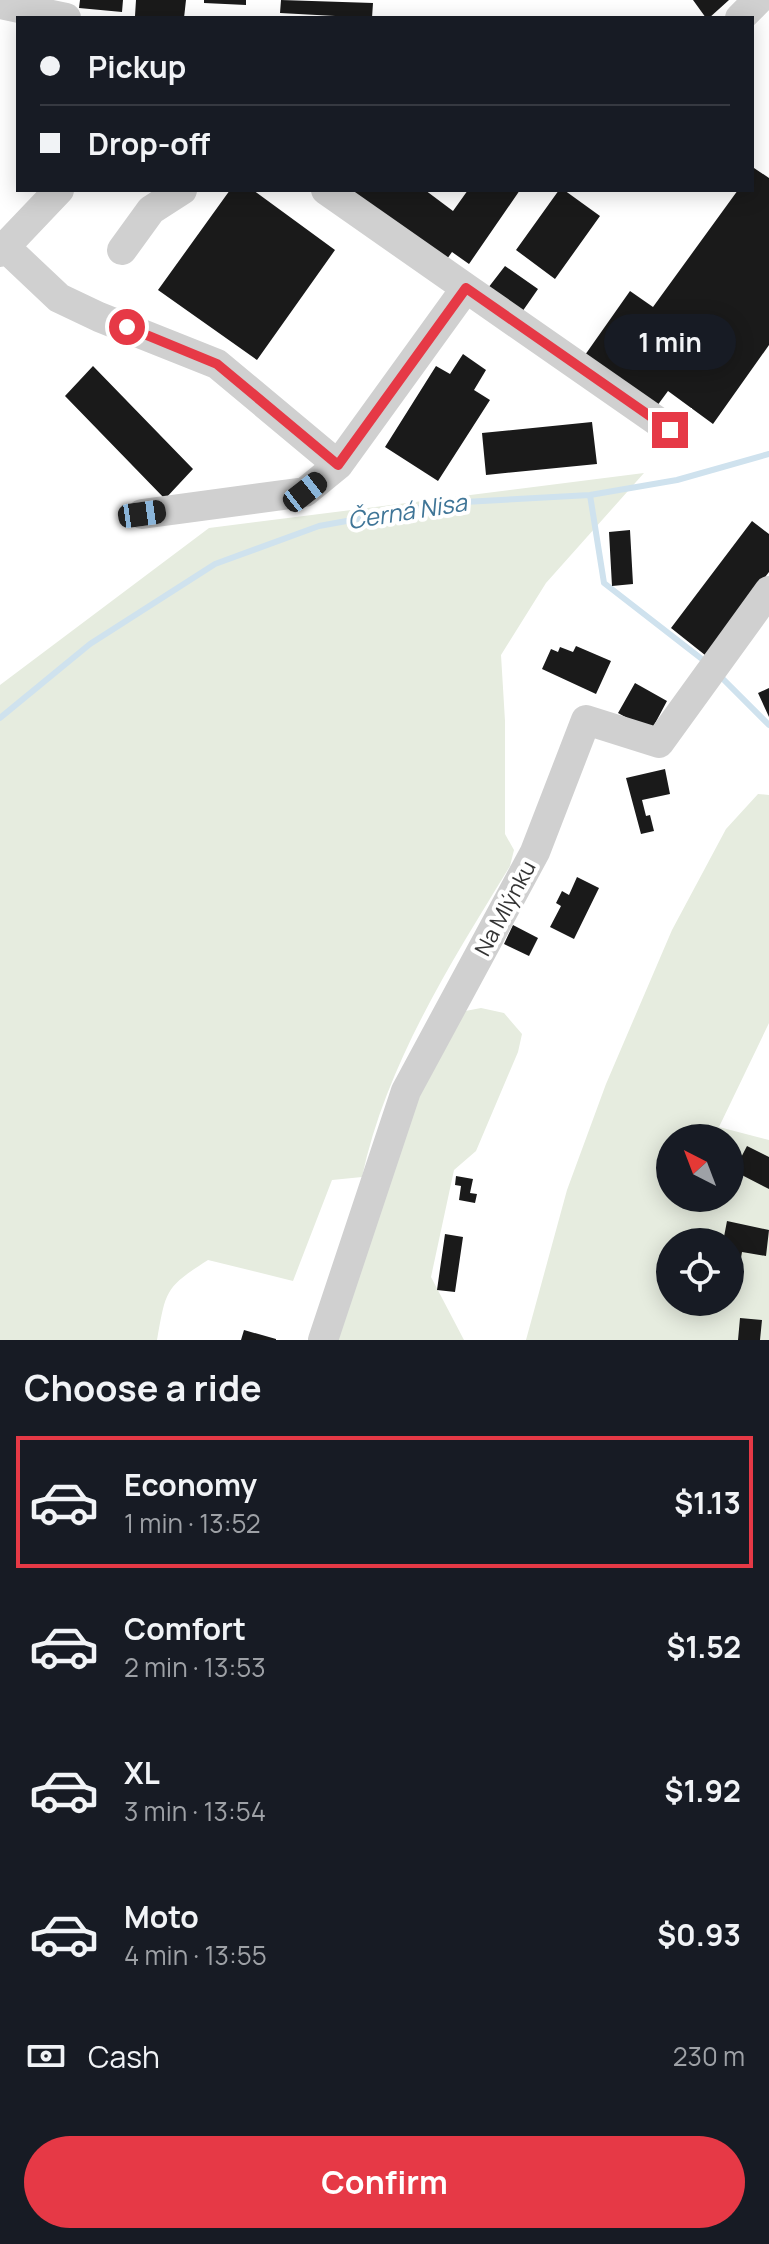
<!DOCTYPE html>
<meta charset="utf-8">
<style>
:root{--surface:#171b24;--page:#242831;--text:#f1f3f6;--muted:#9ea1a6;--line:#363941;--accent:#e63946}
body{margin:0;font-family:Manrope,sans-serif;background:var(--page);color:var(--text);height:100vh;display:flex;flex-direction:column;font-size:30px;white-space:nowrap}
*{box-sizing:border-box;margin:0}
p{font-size:26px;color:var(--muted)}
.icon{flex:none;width:44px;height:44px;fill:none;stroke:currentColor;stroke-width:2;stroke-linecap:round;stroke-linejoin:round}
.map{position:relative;height:1340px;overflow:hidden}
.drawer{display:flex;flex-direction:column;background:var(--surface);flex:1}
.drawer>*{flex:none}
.top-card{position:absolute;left:16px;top:16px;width:738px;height:176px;border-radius:0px;box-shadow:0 4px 20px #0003;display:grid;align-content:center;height:176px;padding:0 24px;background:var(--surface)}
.needle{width:52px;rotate:318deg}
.controls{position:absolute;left:656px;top:1124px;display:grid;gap:16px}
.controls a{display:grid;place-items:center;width:88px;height:88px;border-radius:50%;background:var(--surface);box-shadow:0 4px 20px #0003;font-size:40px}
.end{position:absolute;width:36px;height:36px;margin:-18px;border:10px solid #e63946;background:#fff;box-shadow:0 0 0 4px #fff}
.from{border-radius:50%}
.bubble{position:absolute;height:56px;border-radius:28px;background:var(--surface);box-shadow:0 4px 20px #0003;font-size:26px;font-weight:700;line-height:56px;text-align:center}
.car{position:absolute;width:24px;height:48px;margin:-24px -12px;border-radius:10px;box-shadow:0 0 6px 2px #0007;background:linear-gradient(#222 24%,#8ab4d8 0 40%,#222 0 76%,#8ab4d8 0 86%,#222 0)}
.top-card b{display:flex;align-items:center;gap:28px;height:76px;font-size:30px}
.top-card b+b{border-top:2px solid var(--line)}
.top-card i{width:20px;height:20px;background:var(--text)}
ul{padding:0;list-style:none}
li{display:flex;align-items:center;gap:24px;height:132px;margin:0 16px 12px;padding:0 8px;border:4px solid transparent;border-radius:0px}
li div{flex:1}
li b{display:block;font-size:30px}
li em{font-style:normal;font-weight:700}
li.on{border-color:var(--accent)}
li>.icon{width:72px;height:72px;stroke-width:1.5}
h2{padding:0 24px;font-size:36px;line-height:96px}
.pay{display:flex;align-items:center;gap:20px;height:88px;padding:0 24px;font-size:30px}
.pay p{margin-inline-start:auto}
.primary-button{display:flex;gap:16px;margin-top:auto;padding:16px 24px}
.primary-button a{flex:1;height:92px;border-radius:48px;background:var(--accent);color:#fff;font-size:32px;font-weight:700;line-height:92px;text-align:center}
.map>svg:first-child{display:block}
.green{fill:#e6ecdf;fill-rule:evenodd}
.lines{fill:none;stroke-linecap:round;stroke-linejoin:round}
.stream{stroke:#cfe2ee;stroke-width:6}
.building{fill:#1a1a1a}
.minor{stroke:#d0d0d0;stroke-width:30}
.route{stroke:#e63946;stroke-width:10}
.labels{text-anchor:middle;stroke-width:8;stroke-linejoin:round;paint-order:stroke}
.street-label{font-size:22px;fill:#333;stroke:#fff}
.water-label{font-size:24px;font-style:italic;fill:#3f7597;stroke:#fff}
</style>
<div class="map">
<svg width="769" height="1340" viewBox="0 0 769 1340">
<rect width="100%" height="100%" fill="#fff"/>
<path class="green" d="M644 473 546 583 501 655 505 721V834L514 850 510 866C451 963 386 1064 362 1177L332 1180 293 1281 208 1260C164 1288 166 1291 157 1340H0V685L209 528Z
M758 794 769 795V1023L719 1127 769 1140V1340H526L567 1190 606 1084 672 930 726 829ZM670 1138H730V1198H670ZM670 1242H730V1302H670Z
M481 1008 504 1013 522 1034 518 1052 476 1151 454 1170 431 1277 464 1340H332L412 1094 460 1012Z"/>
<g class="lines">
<path class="stream" d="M590 495 604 583 707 663
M718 674 769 725
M0 718 90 644 215 564 319 526 446 503 590 495 677 480 769 454"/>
</g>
<path class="building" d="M80 0H123L122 12 79 8Z
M136 0H186L184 18 135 16Z
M204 0H246V5L204 3Z
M281 0 373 3 372 18 280 13Z
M693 0H729L709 18H706Z
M754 168 769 178V345L713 424 668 391 657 406 585 355 630 291 653 307 738 190H752Z
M230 190H253L335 250 257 360 158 290Z
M354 190H425L453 211 468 190H520L469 264 452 252 447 259 353 192Z
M559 190H564L600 216 555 279 516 250Z
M505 266 538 289 522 312 488 288Z
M463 354 486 370 474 390 490 400 438 481 385 447 436 366 450 374Z
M93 366 193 469 165 499 65 396Z
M592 422 597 464 486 475 482 433Z
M752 521 769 534V572L705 655 671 628Z
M630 530 633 584 612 586 609 532Z
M576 646 611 661 596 694 542 669 551 649 558 652 560 647 573 652Z
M635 683 667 701 651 731 618 713Z
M769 688V717L758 693Z
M665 769 670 794 642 800 646 816 650 815 654 831 641 834 626 778Z
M577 877 599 888 574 939 550 927 561 906 556 903 562 891 569 895Z
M513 925 538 938 529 956 504 944Z
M747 1146 769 1157V1189L734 1171Z
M456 1176 473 1179 470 1193 477 1194 475 1203 459 1200 461 1186 455 1185Z
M727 1221 769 1230 766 1256 742 1252 741 1258 730 1256V1242H723Z
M445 1234 463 1237 455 1292 437 1290Z
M740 1318 762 1320 760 1340H738Z
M244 1330 276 1339V1340H241Z"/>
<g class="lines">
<path class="minor" d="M0 4 66 18
M740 18 758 0
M326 190 466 288 338 465
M5 247 59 298 99 317 217 364 338 465 305 492 142 514
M122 250 151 210 182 190
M0 252 59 190
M466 288 670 430
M323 1340 406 1091 535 852 586 720 659 743 769 591"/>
</g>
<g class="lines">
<path class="route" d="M127 327 217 364 338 465 466 288 670 430"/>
</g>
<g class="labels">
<g class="street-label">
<text transform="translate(505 908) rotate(-62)" y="8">Na Mlýnku</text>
</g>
<g class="water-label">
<text transform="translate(407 512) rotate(-9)" y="8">Černá Nisa</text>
</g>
</g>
</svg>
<div class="controls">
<a><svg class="needle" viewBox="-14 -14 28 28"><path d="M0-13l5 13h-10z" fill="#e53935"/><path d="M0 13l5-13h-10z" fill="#9ea1a6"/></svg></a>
<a><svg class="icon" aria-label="locate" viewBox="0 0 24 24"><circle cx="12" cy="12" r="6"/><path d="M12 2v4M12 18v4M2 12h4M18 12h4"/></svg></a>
</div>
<i class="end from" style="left:127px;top:327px"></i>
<i class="end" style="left:670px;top:430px"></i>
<div class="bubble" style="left:604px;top:314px;width:132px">1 min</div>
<i class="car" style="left:305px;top:492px;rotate:52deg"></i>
<i class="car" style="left:142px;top:514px;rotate:82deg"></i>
<div class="top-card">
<b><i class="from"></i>Pickup</b>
<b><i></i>Drop-off</b>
</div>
</div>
<section class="drawer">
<h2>Choose a ride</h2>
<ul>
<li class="on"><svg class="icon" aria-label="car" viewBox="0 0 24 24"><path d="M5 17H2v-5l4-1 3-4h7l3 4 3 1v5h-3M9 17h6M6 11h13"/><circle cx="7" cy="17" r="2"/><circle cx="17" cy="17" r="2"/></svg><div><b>Economy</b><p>1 min · 13:52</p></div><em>$1.13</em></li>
<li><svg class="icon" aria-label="car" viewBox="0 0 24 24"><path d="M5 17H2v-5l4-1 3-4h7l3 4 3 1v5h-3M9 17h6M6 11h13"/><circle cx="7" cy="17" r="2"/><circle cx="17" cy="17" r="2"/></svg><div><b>Comfort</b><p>2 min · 13:53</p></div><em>$1.52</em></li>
<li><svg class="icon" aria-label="car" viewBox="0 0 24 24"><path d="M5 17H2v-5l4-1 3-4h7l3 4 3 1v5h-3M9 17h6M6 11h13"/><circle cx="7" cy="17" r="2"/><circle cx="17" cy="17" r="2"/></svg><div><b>XL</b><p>3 min · 13:54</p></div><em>$1.92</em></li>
<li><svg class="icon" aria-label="car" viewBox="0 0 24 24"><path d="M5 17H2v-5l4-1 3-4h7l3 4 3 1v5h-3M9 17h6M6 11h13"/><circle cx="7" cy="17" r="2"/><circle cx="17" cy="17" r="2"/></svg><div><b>Moto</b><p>4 min · 13:55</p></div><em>$0.93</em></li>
</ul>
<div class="pay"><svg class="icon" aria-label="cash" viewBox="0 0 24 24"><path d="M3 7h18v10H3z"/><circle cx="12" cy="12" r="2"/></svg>Cash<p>230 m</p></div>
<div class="primary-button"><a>Confirm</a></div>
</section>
